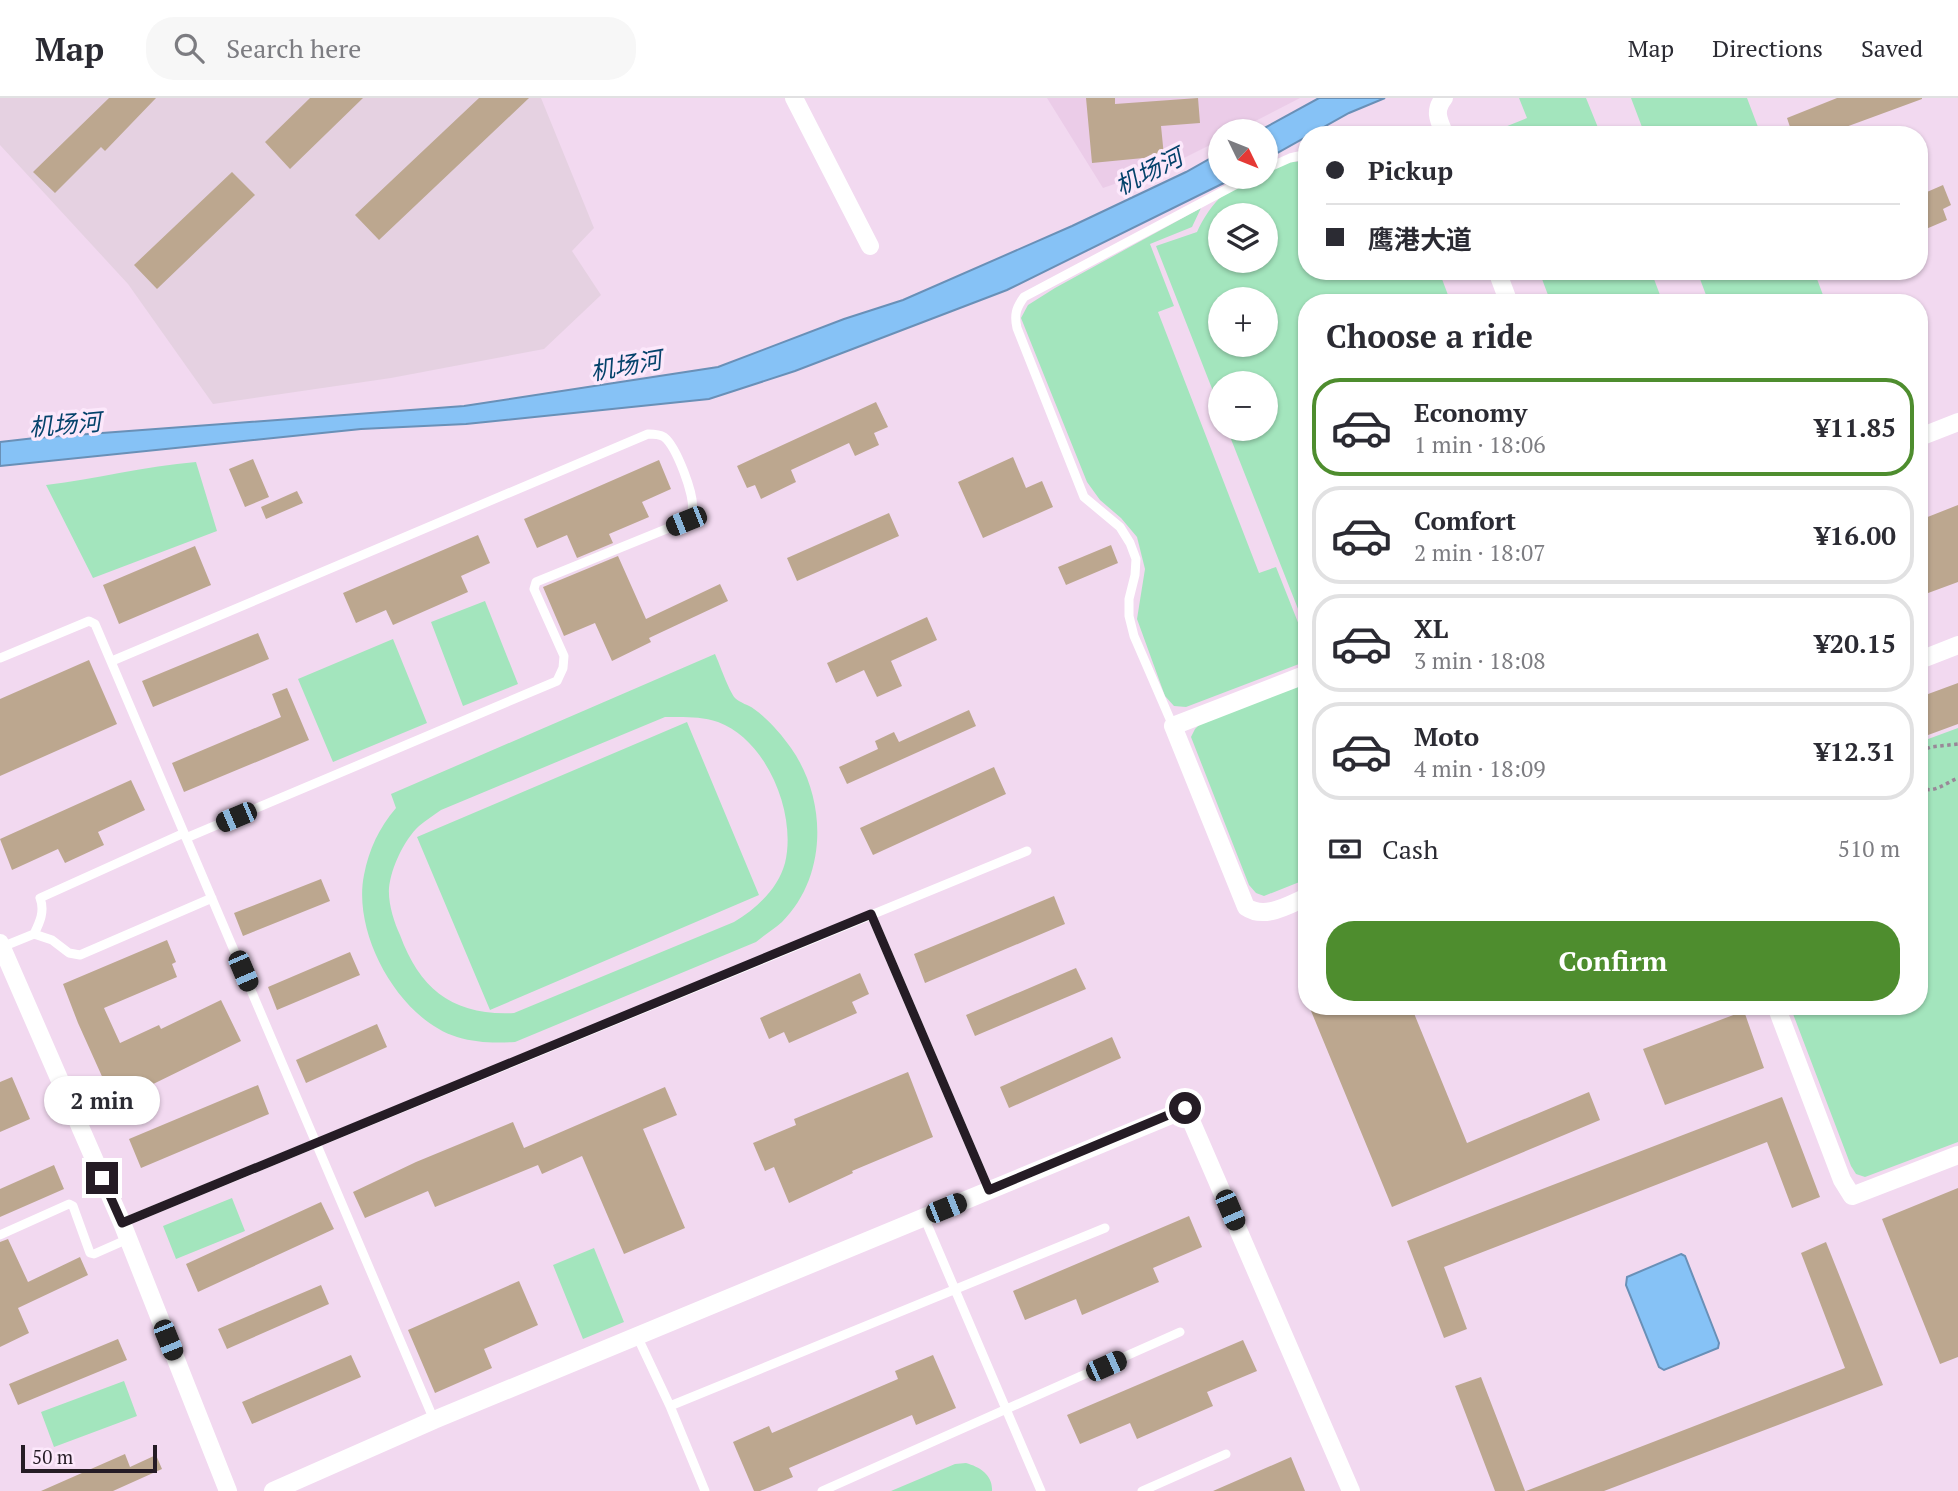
<!DOCTYPE html>
<meta charset="utf-8">
<style>
:root{--surface:#fff;--page:#f7f7f7;--text:#2b2b33;--muted:#7c7c81;--line:#e1e1e2;--accent:#4e8d2e}
body{margin:0;font-family:"PT Serif","Noto Sans SC",serif;background:var(--page);color:var(--text);height:100vh;display:flex;flex-direction:column;font-size:26px;white-space:nowrap}
*{box-sizing:border-box;margin:0}
p{font-size:23px;color:var(--muted)}
.icon{flex:none;width:38px;height:38px;fill:none;stroke:currentColor;stroke-width:2;stroke-linecap:round;stroke-linejoin:round}
.map{position:relative;flex:1;overflow:hidden}
.panel{position:absolute;left:1298px;top:196px;width:630px;height:721px;display:flex;flex-direction:column;background:var(--surface);border-radius:28px;box-shadow:0 2px 5px #0004}
.panel>*{flex:none}
.hud{position:absolute;left:1298px;top:28px;width:630px;height:154px;border-radius:28px;box-shadow:0 2px 5px #0004;display:grid;align-content:center;height:154px;padding:0 28px;background:var(--surface)}
.needle{width:46px;rotate:133deg}
.fabs{position:absolute;left:1208px;top:21px;display:grid;gap:14px}
.fabs a{display:grid;place-items:center;width:70px;height:70px;border-radius:50%;background:var(--surface);box-shadow:0 2px 5px #0004;font-size:35px}
.scale{position:absolute;left:21px;bottom:18px;width:136px;box-sizing:border-box;padding-left:7px;border:4px solid #251c25;border-top:0;font-size:19px;line-height:24px;white-space:nowrap;color:#251c25;-webkit-text-stroke:5px #fce8fb;paint-order:stroke}
.end{position:absolute;width:32px;height:32px;margin:-16px;border:9px solid #251c25;background:#fff;box-shadow:0 0 0 4px #fff}
.from{border-radius:50%}
.bubble{position:absolute;height:49px;border-radius:24px;background:var(--surface);box-shadow:0 2px 5px #0004;font-size:23px;font-weight:800;line-height:49px;text-align:center}
.car{position:absolute;width:21px;height:42px;margin:-21px -10px;border-radius:9px;box-shadow:0 0 5px 2px #0007;background:linear-gradient(#222 24%,#8ab4d8 0 40%,#222 0 76%,#8ab4d8 0 86%,#222 0)}
.hud b{display:flex;align-items:center;gap:24px;height:66px;font-size:26px}
.hud b+b{border-top:2px solid var(--line)}
.hud i{width:18px;height:18px;background:var(--text)}
ul{padding:0;list-style:none}
li{display:flex;align-items:center;gap:21px;height:98px;margin:0 14px 10px;padding:0 14px;border:4px solid var(--line);border-radius:28px}
li div{flex:1}
li b{display:block;font-size:26px}
li em{font-style:normal;font-weight:800}
li.active{border-color:var(--accent)}
li>.icon{width:63px;height:63px;stroke-width:1.5}
h2{padding:0 28px;font-size:32px;line-height:84px}
.pay{display:flex;align-items:center;gap:18px;height:77px;padding:0 28px;font-size:26px}
.pay p{margin-inline-start:auto}
.button{display:flex;gap:14px;margin-top:auto;padding:14px 28px}
.button a{flex:1;height:80px;border-radius:28px;background:var(--accent);color:#fff;font-size:28px;font-weight:800;line-height:80px;text-align:center}
header{display:flex;align-items:center;gap:42px;box-sizing:border-box;height:98px;padding:0 35px;background:var(--surface);border-bottom:2px solid var(--line)}
header strong{font-size:33px}
nav{display:flex;gap:38px;margin-inline-start:auto;font-size:24px}
.search{width:490px;height:63px;background:var(--page);display:flex;align-items:center;gap:18px;box-sizing:border-box;padding:0 24px;border-radius:28px;color:var(--muted);font-size:26px}
.map>svg:first-child{display:block}
.commercial{fill:#e5d1e1}
.built{fill:#ebcce8}
.green{fill:#a3e5bd;fill-rule:evenodd}
.water{fill:#86c2f6;stroke:#6990b7;stroke-width:2}
.building{fill:#bca78f}
.lines{fill:none;stroke-linecap:round;stroke-linejoin:round}
.path{stroke:#998798;stroke-width:3.5;stroke-dasharray:3.5 3.5;stroke-linecap:butt}
.service{stroke:#fff;stroke-width:9}
.minor{stroke:#fff;stroke-width:18}
.route{stroke:#251c25;stroke-width:9}
.labels{text-anchor:middle;stroke-width:7;stroke-linejoin:round;paint-order:stroke}
.water-label{font-size:24px;font-style:italic;fill:#04426b;stroke:#fce8fb}
</style>
<header>
<strong>Map</strong>
<div class="search"><svg class="icon" aria-label="search" viewBox="0 0 24 24"><circle cx="10" cy="10" r="6"/><path d="M15 15l6 6"/></svg>Search here</div>
<nav><a>Map</a><a>Directions</a><a>Saved</a></nav>
</header>
<div class="map">
<svg width="1958" height="1393" viewBox="0 0 1958 1393">
<rect width="100%" height="100%" fill="#f2d9f0"/>
<path class="commercial" d="M0 0H541L594 130 572 153 601 197 544 251 391 280 213 306 128 186 0 47Z"/>
<path class="built" d="M1047 0H1300L1236 33H1220V42L1172 66 1103 90Z"/>
<path class="green" d="M1519 0H1586L1601 37H1491L1490 35 1527 20Z
M1631 0H1747L1761 37H1645Z
M1307 63V173H1439L1451 205H1307V525L1304 526 1227 331H1265V285H1220V311L1156 148 1197 134C1210 106 1233 79 1265 79V72L1289 64ZM1220 117H1265V163H1220ZM1220 201H1265V247H1220Z
M1201 110 1192 129 1150 146 1174 208 1158 214 1259 475 1276 469 1301 532 1307 530V563L1186 609 1174 608 1165 598 1137 521 1145 471 1137 439 1121 420 1100 402 1087 384 1021 220 1028 207 1055 190Z
M1539 173H1651L1663 205H1551Z
M1697 173H1814L1826 205H1709Z
M196 364 217 433 93 480 46 387C96 381 145 368 196 364Z
M485 503 518 586 463 608 431 524Z
M393 541 427 625 333 664 298 581Z
M715 556C720 567 728 591 735 600 740 605 749 607 754 611 768 621 781 636 791 650 827 701 828 778 782 824 774 831 764 837 756 844L515 944C495 945 477 945 457 939 399 921 352 836 364 777 369 751 379 730 396 710L391 696ZM665 619C683 619 700 618 718 624 767 642 797 716 785 765 778 791 756 811 734 824L514 915C454 918 420 892 400 837 394 824 388 805 389 790 391 770 404 742 419 728 426 722 434 717 441 712Z
M1307 584V650L1301 653 1307 669V781L1264 798 1256 795 1249 787 1191 639 1195 631 1203 623Z
M687 624 759 797 490 912 417 739Z
M1958 630V1044L1865 1079 1856 1076 1851 1068 1790 908H1920V644Z
M232 1100 245 1133 176 1161 163 1128Z
M594 1150 624 1224 583 1241 553 1167Z
M124 1283 137 1318 54 1349 41 1314Z
M966 1365C980 1369 993 1377 992 1393H891L955 1366Z"/>
<path class="water" d="M1319 0H1385L1349 15 1265 62V33H1259Z
M1220 55V79H1236L1007 192 795 273 709 301 466 326 361 331 0 368V344L35 340 464 308 718 269 844 221 903 202 1072 128 1186 74Z
M1681 1156 1685 1158 1719 1245 1718 1250 1664 1272 1659 1269 1626 1187 1627 1179Z"/>
<path class="building" d="M109 0H156L105 53 101 49 55 95 33 74Z
M310 0H363L290 71 265 44Z
M479 0H529L379 142 355 117Z
M1086 0H1115V6L1198 0 1200 25 1161 28 1164 58 1092 65Z
M1837 0H1922V1L1824 37H1805L1803 31 1792 35 1787 20Z
M232 74 255 97 157 191 134 167Z
M1943 87 1951 107 1943 111 1947 122 1926 131 1920 116V97Z
M876 304 888 329 874 335 879 347 855 358 849 345 791 372 796 384 761 401 755 387 747 390 737 368Z
M1013 359 1026 390 1042 383 1053 409 983 440 958 384Z
M253 361 269 399 245 409 229 371Z
M659 362 671 391 642 404 649 419 609 436 613 445 577 460 567 437 537 450 524 421Z
M297 393 303 405 266 421 261 409Z
M1958 407V484L1920 498V422Z
M889 415 899 438 797 483 787 460Z
M478 437 490 465 461 478 468 494 393 527 386 512 356 525 343 495Z
M1111 447 1118 465 1066 487 1058 469Z
M195 448 211 487 119 526 103 487Z
M618 458 646 521 720 486 728 503 649 540 651 544 612 563 595 525 564 538 543 489Z
M927 519 937 542 891 563 902 588 877 599 864 572 836 585 827 565Z
M258 535 269 561 153 609 142 583Z
M89 562 117 626 0 678V601Z
M1958 585V626L1920 640V599Z
M287 590 309 642 184 694 172 665 281 619 272 596Z
M969 612 976 628 847 686 839 669 878 651 875 643 894 634 899 644Z
M994 669 1006 696 873 757 860 730Z
M131 682 145 712 98 734 104 747 65 765 58 751 12 772 0 741Z
M321 781 330 803 243 838 234 815Z
M1054 798 1065 826 925 885 914 856Z
M167 842 176 864 172 866 177 879 104 910 120 945 159 927 161 931 221 902 241 943 145 990 149 1000 118 1014 78 925 63 886Z
M350 854 360 877 277 912 268 889Z
M1076 870 1086 891 975 938 966 917Z
M860 875 869 896 852 904 857 915 789 945 784 934 769 941 760 920Z
M1309 908H1411L1467 1045 1589 994 1600 1022 1392 1109Z
M1744 913 1764 970 1665 1007 1643 951Z
M377 926 387 949 306 985 296 962Z
M1112 939 1121 960 1009 1010 1000 989Z
M908 974 933 1039 852 1073 853 1075 789 1105 774 1069 765 1073 753 1045 796 1027 794 1021Z
M12 979 30 1021 0 1034V984Z
M258 987 269 1016 141 1070 129 1041Z
M665 989 677 1017 643 1031 685 1130 624 1156 582 1058 542 1076 538 1067 435 1109 428 1093 365 1120 353 1094 416 1064 513 1024 524 1050Z
M1782 999 1820 1099 1792 1110 1767 1044 1444 1169 1467 1231 1444 1240 1407 1143Z
M54 1067 64 1091 0 1119V1091Z
M1958 1090V1259L1940 1266 1882 1121Z
M321 1104 334 1131 198 1194 186 1166Z
M1189 1118 1202 1149 1153 1170 1159 1184 1082 1217 1076 1201 1025 1222 1013 1193Z
M8 1141 28 1184 80 1159 88 1177 18 1210 29 1235 0 1249V1144Z
M1826 1144 1883 1287 1604 1393H1526L1845 1270 1801 1155Z
M519 1183 538 1227 484 1251 492 1270 435 1295 408 1232Z
M321 1187 329 1206 227 1251 218 1231Z
M118 1241 127 1262 18 1307 9 1286Z
M1243 1242 1257 1273 1207 1294 1213 1308 1137 1341 1130 1325 1080 1346 1067 1317Z
M351 1257 361 1279 252 1326 242 1304Z
M933 1257 956 1310 916 1327 912 1317 789 1370 793 1379 760 1393H754L733 1344 769 1328 772 1335 898 1281 895 1273Z
M1481 1279 1525 1393H1495L1455 1288Z
M125 1356 130 1369 156 1357 162 1371 113 1393H41Z
M1291 1359 1305 1393H1213Z"/>
<g class="lines">
<path class="path" d="M1920 653 1931 649 1958 646
M1920 688C1932 698 1945 685 1958 680"/>
<path class="service" d="M1265 71 1290 60 1307 56
M0 560 89 523 95 526 434 1322
M112 563 648 336C654 336 659 336 664 339 676 348 696 399 692 413 692 414 686 422 686 423L536 484 534 491 564 558 563 570 557 583 186 740
M1173 628 1134 538 1129 518V501L1135 477 1136 461 1130 445 1120 429 1084 399 1017 230C1014 217 1016 210 1024 199L1250 79
M871 816 989 1092
M34 836C40 824 45 813 40 800L184 735
M2 849 34 836 52 842 69 855 80 857 212 800
M924 1119 1041 1393
M122 1125 1027 753
M0 1137 69 1106 73 1108 90 1155 94 1156 128 1141
M637 1238 670 1308 1105 1130
M670 1308 705 1393
M822 1393 1180 1234
M1142 1393 1226 1356"/>
<path class="minor" d="M794 0 870 148
M1444 0C1433 13 1439 23 1445 37
M1497 173 1509 205
M1920 339 1958 324
M1920 562 1958 547
M1307 576 1173 628 1246 809C1265 822 1288 807 1307 799
M0 845 122 1125 228 1393
M1776 908 1842 1082 1852 1098 1958 1057
M273 1393 434 1322 1186 1011 1351 1393"/>
</g>
<g class="lines">
<path class="route" d="M102 1080 122 1125 871 816 989 1092 1185 1010"/>
</g>
<g class="labels">
<g class="water-label">
<text transform="translate(1149 74) rotate(-27)" y="8">机场河</text>
<text transform="translate(626 268) rotate(-10)" y="8">机场河</text>
<text transform="translate(65 327) rotate(-5)" y="8">机场河</text>
</g>
</g>
</svg>
<div class="fabs">
<a><svg class="needle" viewBox="-14 -14 28 28"><path d="M0-13l5 13h-10z" fill="#e53935"/><path d="M0 13l5-13h-10z" fill="#7c7c81"/></svg></a>
<a><svg class="icon" aria-label="layers" viewBox="0 0 24 24"><path d="M12 4l9 5-9 5-9-5zM3 14l9 5 9-5"/></svg></a>
<a>+</a>
<a>−</a>
</div>
<div class="scale">50 m</div>
<i class="end from" style="left:1185px;top:1010px"></i>
<i class="end" style="left:102px;top:1080px"></i>
<div class="bubble" style="left:44px;top:978px;width:116px">2 min</div>
<i class="car" style="left:686px;top:423px;rotate:248deg"></i>
<i class="car" style="left:236px;top:719px;rotate:247deg"></i>
<i class="car" style="left:243px;top:873px;rotate:157deg"></i>
<i class="car" style="left:946px;top:1110px;rotate:68deg"></i>
<i class="car" style="left:1230px;top:1112px;rotate:157deg"></i>
<i class="car" style="left:168px;top:1242px;rotate:158deg"></i>
<i class="car" style="left:1106px;top:1268px;rotate:66deg"></i>
<div class="hud">
<b><i class="from"></i>Pickup</b>
<b><i></i>鹰港大道</b>
</div>
<section class="panel">
<h2>Choose a ride</h2>
<ul>
<li class="active"><svg class="icon" aria-label="car" viewBox="0 0 24 24"><path d="M5 17H2v-5l4-1 3-4h7l3 4 3 1v5h-3M9 17h6M6 11h13"/><circle cx="7" cy="17" r="2"/><circle cx="17" cy="17" r="2"/></svg><div><b>Economy</b><p>1 min · 18:06</p></div><em>¥11.85</em></li>
<li><svg class="icon" aria-label="car" viewBox="0 0 24 24"><path d="M5 17H2v-5l4-1 3-4h7l3 4 3 1v5h-3M9 17h6M6 11h13"/><circle cx="7" cy="17" r="2"/><circle cx="17" cy="17" r="2"/></svg><div><b>Comfort</b><p>2 min · 18:07</p></div><em>¥16.00</em></li>
<li><svg class="icon" aria-label="car" viewBox="0 0 24 24"><path d="M5 17H2v-5l4-1 3-4h7l3 4 3 1v5h-3M9 17h6M6 11h13"/><circle cx="7" cy="17" r="2"/><circle cx="17" cy="17" r="2"/></svg><div><b>XL</b><p>3 min · 18:08</p></div><em>¥20.15</em></li>
<li><svg class="icon" aria-label="car" viewBox="0 0 24 24"><path d="M5 17H2v-5l4-1 3-4h7l3 4 3 1v5h-3M9 17h6M6 11h13"/><circle cx="7" cy="17" r="2"/><circle cx="17" cy="17" r="2"/></svg><div><b>Moto</b><p>4 min · 18:09</p></div><em>¥12.31</em></li>
</ul>
<div class="pay"><svg class="icon" aria-label="cash" viewBox="0 0 24 24"><path d="M3 7h18v10H3z"/><circle cx="12" cy="12" r="2"/></svg>Cash<p>510 m</p></div>
<div class="button"><a>Confirm</a></div>
</section>
</div>
